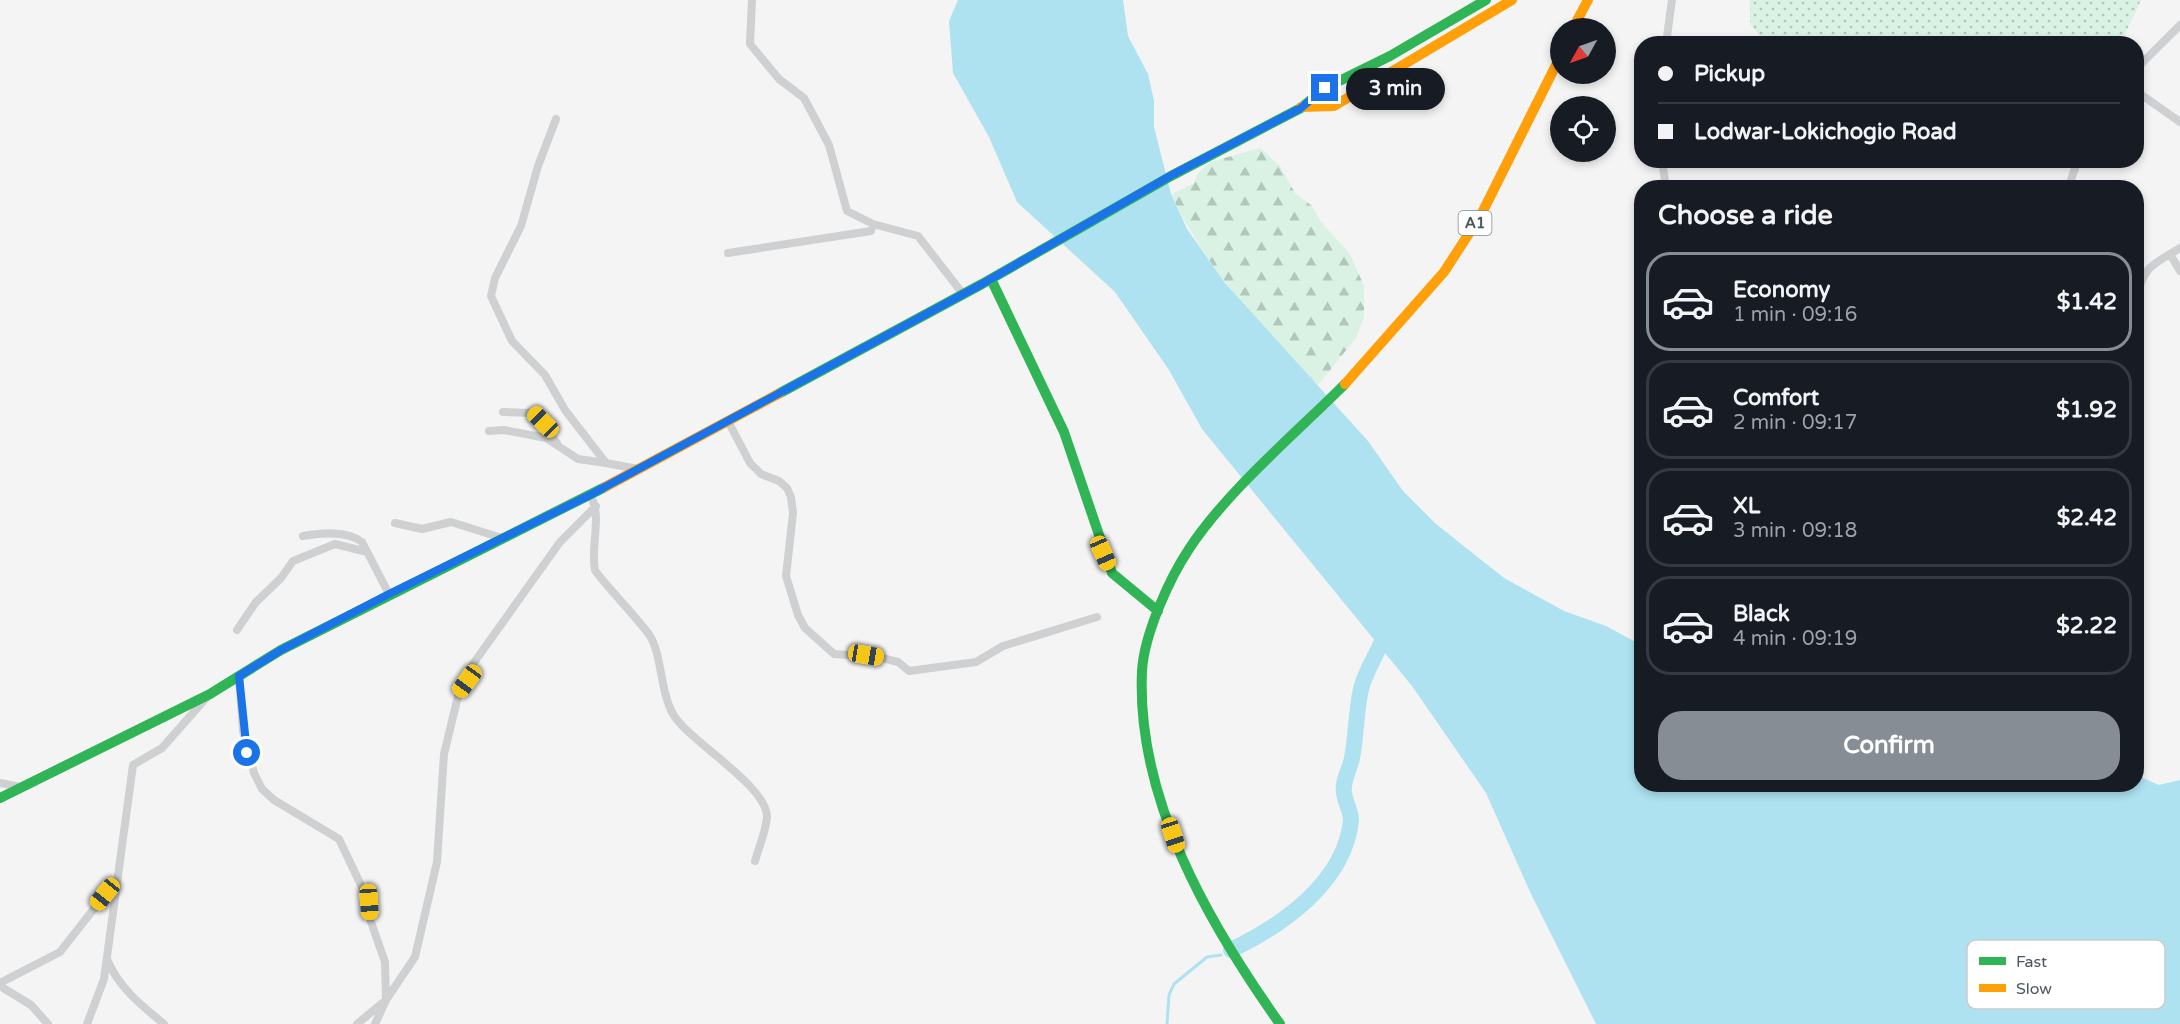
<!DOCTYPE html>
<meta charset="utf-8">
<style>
:root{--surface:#171b24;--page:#20242c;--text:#f1f3f6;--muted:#9ea1a6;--line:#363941;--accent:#868d94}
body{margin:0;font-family:"Varela Round",sans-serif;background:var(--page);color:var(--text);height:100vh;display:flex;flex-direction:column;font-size:22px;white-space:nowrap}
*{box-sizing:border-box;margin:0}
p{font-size:20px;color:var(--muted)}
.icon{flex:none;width:33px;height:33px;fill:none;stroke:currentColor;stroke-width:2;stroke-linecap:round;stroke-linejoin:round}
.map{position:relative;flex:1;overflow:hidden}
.panel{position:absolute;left:1634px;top:180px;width:510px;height:612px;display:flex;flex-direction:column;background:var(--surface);border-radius:24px;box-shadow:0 3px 9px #0003}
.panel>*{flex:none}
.top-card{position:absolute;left:1634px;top:36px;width:510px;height:132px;border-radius:24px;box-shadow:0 3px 9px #0003;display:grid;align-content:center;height:132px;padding:0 24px;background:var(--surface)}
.needle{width:39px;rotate:230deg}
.fabs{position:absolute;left:1550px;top:18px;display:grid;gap:12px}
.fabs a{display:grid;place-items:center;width:66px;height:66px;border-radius:50%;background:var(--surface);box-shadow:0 3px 9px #0003;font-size:30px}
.end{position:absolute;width:27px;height:27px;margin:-14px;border:8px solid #1a73e8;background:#fff;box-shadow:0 0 0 3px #fff}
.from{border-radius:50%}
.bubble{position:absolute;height:42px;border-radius:21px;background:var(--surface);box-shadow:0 3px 9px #0003;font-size:20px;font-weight:800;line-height:42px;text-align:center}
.car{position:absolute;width:18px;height:36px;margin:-18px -9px;border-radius:8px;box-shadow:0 0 4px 2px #0007;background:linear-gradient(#f5c518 24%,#345 0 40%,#f5c518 0 76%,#345 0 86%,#f5c518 0)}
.top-card b{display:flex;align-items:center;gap:21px;height:57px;font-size:22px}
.top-card b+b{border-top:2px solid var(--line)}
.top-card i{width:15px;height:15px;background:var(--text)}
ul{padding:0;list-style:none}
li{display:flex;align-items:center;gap:18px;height:99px;margin:0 12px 9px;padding:0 12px;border:3px solid var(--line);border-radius:24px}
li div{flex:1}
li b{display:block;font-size:22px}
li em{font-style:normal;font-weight:800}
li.active{border-color:var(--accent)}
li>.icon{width:54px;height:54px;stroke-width:1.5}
h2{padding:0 24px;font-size:27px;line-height:72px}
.button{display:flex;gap:12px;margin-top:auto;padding:12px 24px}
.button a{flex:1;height:69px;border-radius:24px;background:var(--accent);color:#fff;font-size:24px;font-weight:800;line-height:69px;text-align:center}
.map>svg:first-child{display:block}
.grass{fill:url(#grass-dots)}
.forest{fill:url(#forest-firs)}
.water{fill:#aee2f0}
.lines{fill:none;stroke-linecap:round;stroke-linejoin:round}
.stream{stroke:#aee2f0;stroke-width:3}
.river{stroke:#aee2f0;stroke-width:16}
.street{stroke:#ced0d2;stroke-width:8}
.fast{stroke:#30b455;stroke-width:10}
.slow{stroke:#ff9f0a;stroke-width:10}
.route{stroke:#1a73e8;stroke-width:8}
.labels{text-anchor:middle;stroke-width:4.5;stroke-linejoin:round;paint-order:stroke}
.shield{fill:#fff;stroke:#808990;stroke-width:1.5}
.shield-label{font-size:15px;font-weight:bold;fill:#4a5661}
.key{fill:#fff;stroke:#c9ccd0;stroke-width:1.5}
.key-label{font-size:16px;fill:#4a5661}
</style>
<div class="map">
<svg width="2180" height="1024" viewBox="0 0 2180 1024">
<defs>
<pattern id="grass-dots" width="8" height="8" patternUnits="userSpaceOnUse" patternTransform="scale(1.5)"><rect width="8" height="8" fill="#d9f2e3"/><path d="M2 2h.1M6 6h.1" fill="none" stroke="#b2c7bb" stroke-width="1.8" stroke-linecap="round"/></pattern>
<pattern id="forest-firs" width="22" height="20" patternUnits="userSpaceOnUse" patternTransform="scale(1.5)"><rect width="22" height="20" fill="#d9f2e3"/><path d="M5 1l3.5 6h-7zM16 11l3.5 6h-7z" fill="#b2c7bb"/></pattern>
</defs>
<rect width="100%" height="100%" fill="#f4f4f4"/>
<path class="grass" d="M1750 0H2141L2125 34 2118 43 1916 44 1889 38 1878 39 1874 44H1767L1750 24Z"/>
<path class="forest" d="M1260 148 1280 166 1295 193 1312 206 1321 222 1350 254 1364 286V317L1356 338 1318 385C1261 327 1205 268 1171 194L1193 184 1200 171 1210 162Z"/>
<path class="water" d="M958 0H1123L1128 36 1148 74 1154 101V127L1171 194 1187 229 1225 283 1368 441 1403 491 1436 524 1504 578 1564 611 1606 626 1641 645V784H2136V775L2159 785 2180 780V1024H1596L1531 894 1486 793 1412 686 1202 429 1169 370 1115 292 1017 202 989 137 953 73 949 21Z"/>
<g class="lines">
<path class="stream" d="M1167 1024 1169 995 1174 984 1207 957 1221 955"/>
<path class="river" d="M1231 950C1283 925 1345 882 1351 820 1351 811 1345 802 1344 793 1342 781 1350 769 1352 758 1356 737 1356 715 1360 694 1364 670 1381 650 1388 626"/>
<path class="street" d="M752 0 750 44 779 79 804 98 829 145 847 211 873 224 918 236 963 294
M1666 44 1672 0
M2136 69 2180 25
M2136 91 2180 122
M556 119 538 166 521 226 495 278 491 296 512 341 545 375 565 410 606 463 638 469
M1662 160 1666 188
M2068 188 2078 160
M728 253 871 231 873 224
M2170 254 2180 271
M2136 298C2144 265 2154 264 2180 248
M503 412 533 413 557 443
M728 421 750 463 761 474 779 481 787 488 791 497 793 513 786 576 798 615 805 628 834 654 878 657 898 662 909 671 976 662 1003 646 1097 617
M489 431 504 430 546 438 578 459 606 463
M590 495C603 516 590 545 595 570 597 576 642 623 650 636 662 655 660 691 673 714 687 740 767 785 767 817 766 831 759 847 755 861
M395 523 422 529 451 522 502 538
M303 536C321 533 347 530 362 542L389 594
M237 630 256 602 281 578 293 561 335 544 367 552
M239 676 243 731 254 773 262 789 274 800 339 839 369 902 370 919 385 962 386 1000 357 1024
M0 783 21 787
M107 959C118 987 141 1005 164 1024
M0 983 60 952 115 882
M0 986 31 1005 48 1024
M87 1024 104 979 133 765 162 748 207 697
M375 1024 386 1000 415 957 437 862 444 754 459 692 467 681 473 664 560 542 596 506"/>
<path class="fast" d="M991 279 1064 432 1112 573 1158 611
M780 393 982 284 1171 176 1301 108 1325 88 1390 56 1486 0
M0 798 210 694 281 650 605 487
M1280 1024C1209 924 1136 799 1142 671 1144 635 1169 579 1189 549 1226 492 1296 433 1345 384"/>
<path class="slow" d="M1573 28 1588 0
M1301 107 1334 106 1512 0
M1345 384 1444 272 1481 215 1560 57
M605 487 780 393"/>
</g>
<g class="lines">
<path class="route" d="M247 753 239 676 281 650 389 594 590 495 982 284 1170 176 1301 108 1325 88"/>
</g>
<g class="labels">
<rect class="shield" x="1458.5" y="211" width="33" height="24" rx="4.5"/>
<g class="shield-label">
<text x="1475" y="228">A1</text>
</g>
</g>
<rect x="1967" y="940" width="198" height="69" rx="9" class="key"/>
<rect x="1979" y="957" width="27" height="8" fill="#30b455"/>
<rect x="1979" y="984" width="27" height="8" fill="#ff9f0a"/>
<g class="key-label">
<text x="2016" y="967">Fast</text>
<text x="2016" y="994">Slow</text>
</g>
</svg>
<div class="fabs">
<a><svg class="needle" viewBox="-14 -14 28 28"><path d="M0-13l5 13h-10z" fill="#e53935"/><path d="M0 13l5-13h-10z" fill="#9ea1a6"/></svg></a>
<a><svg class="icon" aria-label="locate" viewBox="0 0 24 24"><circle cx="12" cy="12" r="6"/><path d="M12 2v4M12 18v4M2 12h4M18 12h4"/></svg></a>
</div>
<i class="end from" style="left:247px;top:753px"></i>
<i class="end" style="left:1325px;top:88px"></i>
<div class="bubble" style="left:1346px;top:68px;width:99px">3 min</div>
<i class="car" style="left:543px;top:422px;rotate:315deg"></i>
<i class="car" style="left:1103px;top:553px;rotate:156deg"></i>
<i class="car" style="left:866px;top:655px;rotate:100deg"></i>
<i class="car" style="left:467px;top:681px;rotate:216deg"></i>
<i class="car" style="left:1173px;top:835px;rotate:162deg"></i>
<i class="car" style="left:105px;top:894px;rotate:219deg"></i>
<i class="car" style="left:369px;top:902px;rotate:176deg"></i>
<div class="top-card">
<b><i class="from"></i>Pickup</b>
<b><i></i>Lodwar-Lokichogio Road</b>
</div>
<section class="panel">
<h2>Choose a ride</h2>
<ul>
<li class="active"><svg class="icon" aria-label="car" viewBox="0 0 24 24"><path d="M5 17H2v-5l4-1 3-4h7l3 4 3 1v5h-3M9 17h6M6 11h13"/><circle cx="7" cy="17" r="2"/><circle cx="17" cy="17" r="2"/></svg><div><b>Economy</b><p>1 min · 09:16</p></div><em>$1.42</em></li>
<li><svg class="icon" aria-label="car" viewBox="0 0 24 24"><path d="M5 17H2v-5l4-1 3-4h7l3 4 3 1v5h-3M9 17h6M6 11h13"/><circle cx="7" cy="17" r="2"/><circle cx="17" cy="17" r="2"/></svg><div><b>Comfort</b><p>2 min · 09:17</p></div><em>$1.92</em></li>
<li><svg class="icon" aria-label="car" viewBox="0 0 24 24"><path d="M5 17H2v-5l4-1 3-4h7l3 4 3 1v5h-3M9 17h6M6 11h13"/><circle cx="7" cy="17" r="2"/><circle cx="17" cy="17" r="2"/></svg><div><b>XL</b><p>3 min · 09:18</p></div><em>$2.42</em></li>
<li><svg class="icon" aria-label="car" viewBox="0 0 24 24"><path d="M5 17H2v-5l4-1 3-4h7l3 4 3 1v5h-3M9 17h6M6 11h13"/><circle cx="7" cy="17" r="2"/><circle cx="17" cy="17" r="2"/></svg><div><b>Black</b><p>4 min · 09:19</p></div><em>$2.22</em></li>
</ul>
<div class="button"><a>Confirm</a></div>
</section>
</div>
